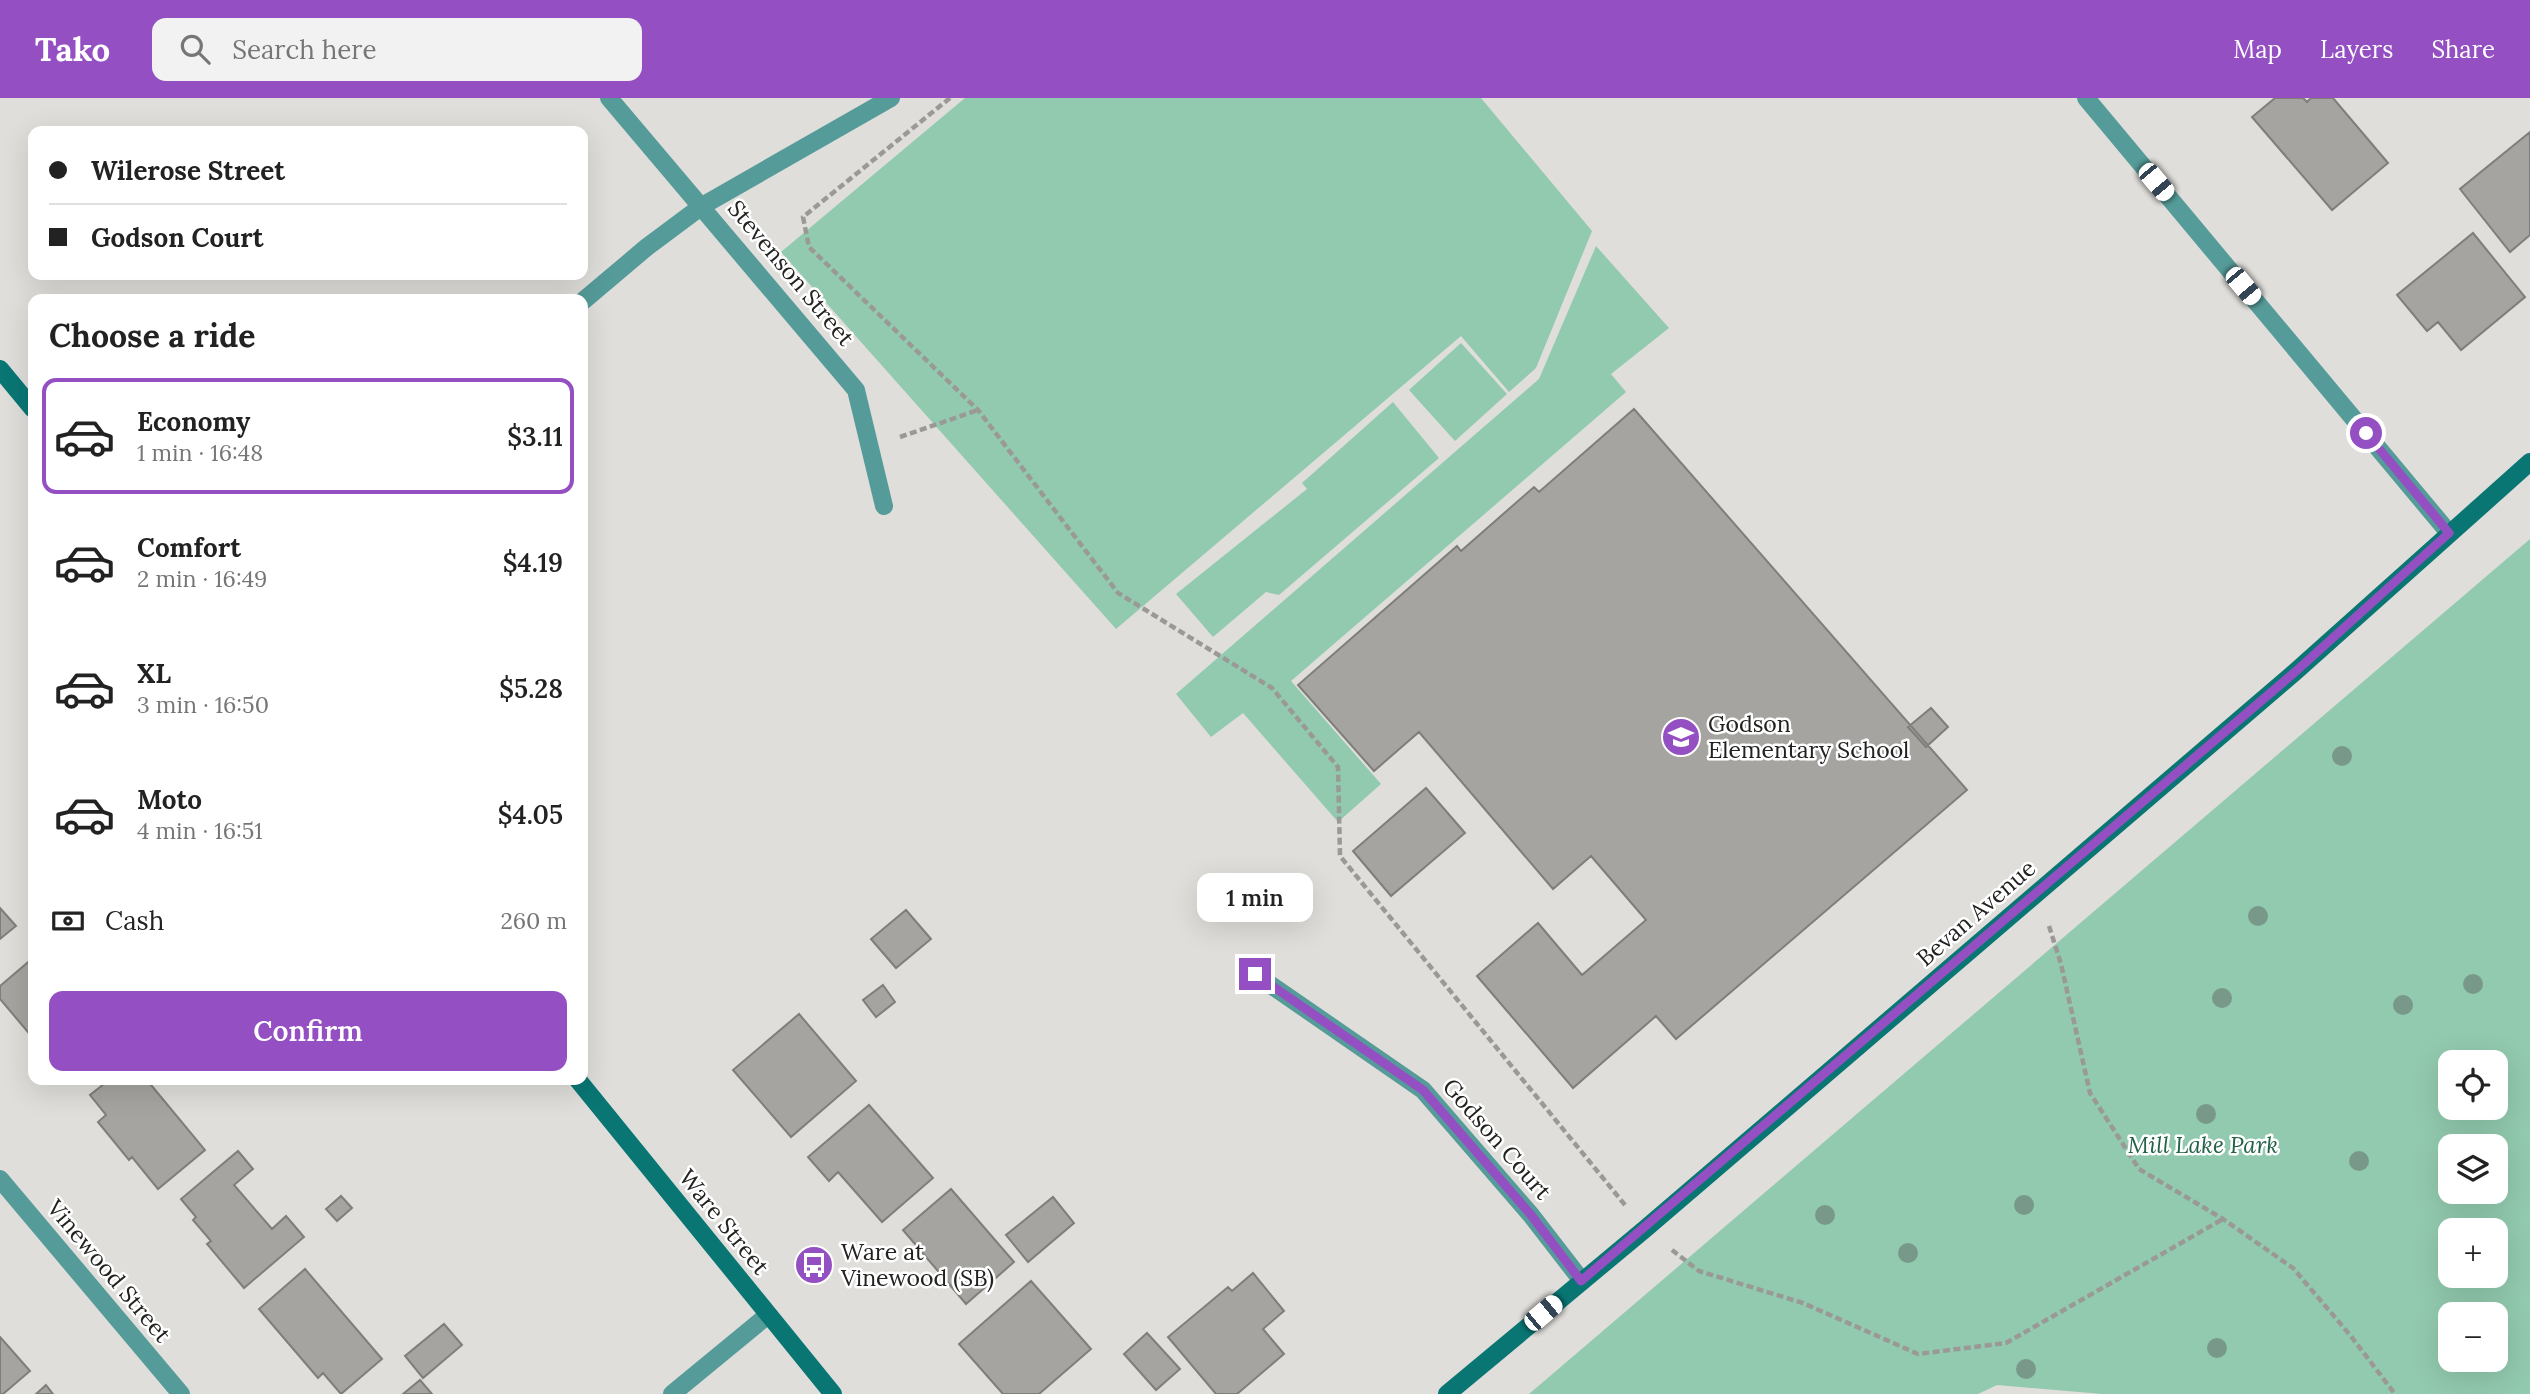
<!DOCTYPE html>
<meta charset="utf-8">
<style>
:root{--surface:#fff;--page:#f2f2f2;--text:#222;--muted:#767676;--line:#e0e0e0;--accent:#944fc3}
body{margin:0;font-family:Lora,serif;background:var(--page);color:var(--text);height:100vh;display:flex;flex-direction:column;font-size:26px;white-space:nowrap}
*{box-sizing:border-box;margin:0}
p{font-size:23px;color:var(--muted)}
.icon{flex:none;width:38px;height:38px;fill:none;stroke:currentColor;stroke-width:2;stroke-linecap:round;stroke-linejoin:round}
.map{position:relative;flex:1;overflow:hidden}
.drawer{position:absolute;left:28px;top:196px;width:560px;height:791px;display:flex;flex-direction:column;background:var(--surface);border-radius:14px;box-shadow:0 7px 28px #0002}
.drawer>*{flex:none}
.hud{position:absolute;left:28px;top:28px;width:560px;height:154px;border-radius:14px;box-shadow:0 7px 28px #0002;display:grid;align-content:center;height:154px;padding:0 21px;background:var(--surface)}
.tools{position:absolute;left:2438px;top:952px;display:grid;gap:14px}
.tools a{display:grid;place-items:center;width:70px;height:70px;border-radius:14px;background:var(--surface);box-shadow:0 7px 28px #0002;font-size:35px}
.end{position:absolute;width:32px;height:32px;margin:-16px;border:9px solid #944fc3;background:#fff;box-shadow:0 0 0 4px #fff}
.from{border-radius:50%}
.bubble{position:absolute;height:49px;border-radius:14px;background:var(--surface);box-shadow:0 7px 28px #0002;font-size:23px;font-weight:600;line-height:49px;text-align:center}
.car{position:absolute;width:21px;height:42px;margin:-21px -10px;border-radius:9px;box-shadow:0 0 5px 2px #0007;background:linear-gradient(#fff 24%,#345 0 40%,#fff 0 76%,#345 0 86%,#fff 0)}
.hud b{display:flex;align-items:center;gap:24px;height:66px;font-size:26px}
.hud b+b{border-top:2px solid var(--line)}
.hud i{width:18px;height:18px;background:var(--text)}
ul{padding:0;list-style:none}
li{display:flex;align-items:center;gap:21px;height:116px;margin:0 14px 10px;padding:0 7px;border:4px solid transparent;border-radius:14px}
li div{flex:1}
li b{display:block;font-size:26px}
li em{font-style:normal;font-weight:600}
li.on{border-color:var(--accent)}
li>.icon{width:63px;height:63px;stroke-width:1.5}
h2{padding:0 21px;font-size:32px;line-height:84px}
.pay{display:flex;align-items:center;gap:18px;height:77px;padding:0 21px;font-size:26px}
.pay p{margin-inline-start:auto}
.primary-button{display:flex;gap:14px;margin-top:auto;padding:14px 21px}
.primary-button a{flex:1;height:80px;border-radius:14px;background:var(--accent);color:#fff;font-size:28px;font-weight:600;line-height:80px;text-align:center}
header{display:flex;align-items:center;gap:42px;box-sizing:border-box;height:98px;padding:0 35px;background:var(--accent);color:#fff}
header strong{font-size:33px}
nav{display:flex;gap:38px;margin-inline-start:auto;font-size:24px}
.search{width:490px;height:63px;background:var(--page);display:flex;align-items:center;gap:18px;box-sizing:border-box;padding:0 24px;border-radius:14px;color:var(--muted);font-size:26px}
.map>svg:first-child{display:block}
.green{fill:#92caaf;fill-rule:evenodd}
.building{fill:#a5a4a0;stroke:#7f7e7a;stroke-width:2}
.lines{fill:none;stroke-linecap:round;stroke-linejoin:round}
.path{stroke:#9a9996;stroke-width:4.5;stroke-dasharray:7 3.5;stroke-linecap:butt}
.street{stroke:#559b99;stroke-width:18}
.secondary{stroke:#097674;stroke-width:18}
.tree{fill:#78998a}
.route{stroke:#944fc3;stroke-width:9}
.labels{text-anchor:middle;stroke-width:5;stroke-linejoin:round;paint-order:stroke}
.street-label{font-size:23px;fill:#222220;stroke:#fff}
.poi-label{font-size:23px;fill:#222220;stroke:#fff;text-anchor:start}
.park-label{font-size:23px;font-style:italic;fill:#236148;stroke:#fff}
</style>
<header>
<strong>Tako</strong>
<div class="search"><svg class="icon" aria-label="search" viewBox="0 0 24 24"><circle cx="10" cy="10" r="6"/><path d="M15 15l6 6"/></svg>Search here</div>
<nav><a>Map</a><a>Layers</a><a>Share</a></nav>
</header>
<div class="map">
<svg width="2530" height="1296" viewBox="0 0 2530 1296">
<rect width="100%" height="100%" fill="#dfdeda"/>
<path class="green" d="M965 0H1481L1592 133 1536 270 1509 294 1461 238 1116 531 781 154Z
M1596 148 1669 230 1611 276 1626 294 1291 583 1381 686 1338 724 1243 615 1211 639 1176 596 1539 281Z
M1461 245 1507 296 1455 343 1409 292Z
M1393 304 1439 360 1279 497 1266 494 1213 539 1176 496 1307 391 1302 385Z
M2530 441V1296H2102L1997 1287 1978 1296H1529ZM2450 964H2496V1010H2450ZM2450 1048H2496V1094H2450ZM2496 1132V1178H2450V1132ZM2496 1216V1262H2450V1216Z"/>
<path class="building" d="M2275 0H2303L2307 4 2311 0H2333L2388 65 2332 112 2252 19Z
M2530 34V137L2510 154 2460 91Z
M2473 135 2525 199 2461 252 2438 224 2427 233 2397 197Z
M1634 311 1967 692 1676 941 1656 918 1573 990 1477 878 1538 825 1582 877 1646 822 1591 758 1553 791 1419 634 1374 673 1298 587 1457 448 1461 453 1534 389 1539 394Z
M1931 610 1948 629 1926 649 1908 629Z
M1426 690 1465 735 1391 798 1353 753Z
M0 810 16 828 0 841Z
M906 812 931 841 896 870 871 841Z
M33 860V940L0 901V888Z
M883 887 895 904 876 919 863 902Z
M799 916 856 983 791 1039 733 972Z
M109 982H147L205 1052 158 1091 132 1059 129 1062 98 1024 106 1017 90 997Z
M869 1007 933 1080 882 1124 838 1074 829 1083 808 1059Z
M238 1053 253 1071 234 1087 272 1131 286 1118 304 1139 244 1190 207 1146 211 1143 193 1122 196 1119 181 1101Z
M951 1091 1014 1164 966 1206 903 1132Z
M341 1098 352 1110 337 1123 326 1111Z
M1053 1099 1074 1125 1028 1164 1006 1137Z
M305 1171 382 1261 341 1296 323 1275 318 1280 259 1211Z
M1253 1175 1284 1213 1263 1231 1284 1256 1237 1296H1216L1168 1239 1228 1189 1232 1193Z
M1031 1183 1091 1251 1039 1296H1003L959 1246Z
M444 1226 462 1247 423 1280 405 1258Z
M1147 1235 1180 1271 1156 1292 1124 1256Z
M0 1239 30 1273 3 1296H0Z
M420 1282 432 1296H403Z
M46 1287 53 1296H36Z"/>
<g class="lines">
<path class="path" d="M950 0 803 119 809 149 978 312 1118 495 1272 590 1338 669 1340 758 1625 1107
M900 339 978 312
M2049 828 2061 866 2090 995 2139 1071 2223 1121 2293 1170 2350 1237 2395 1296
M1672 1152 1699 1173 1803 1205 1918 1256 2006 1245 2223 1121"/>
<path class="street" d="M609 0 856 292 884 408
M2086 0 2449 435
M583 203 647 149 702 108 891 0
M1255 876 1423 992 1531 1117 1582 1183
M0 1081 181 1296
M672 1296 768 1217"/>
<path class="secondary" d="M0 271 33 311
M578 982 833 1296
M1447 1296 1645 1131 2295 574 2530 364"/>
</g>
<g class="tree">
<circle cx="2342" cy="658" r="10"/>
<circle cx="2258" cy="818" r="10"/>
<circle cx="2473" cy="886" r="10"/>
<circle cx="2222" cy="900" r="10"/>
<circle cx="2403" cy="907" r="10"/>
<circle cx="2206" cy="1016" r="10"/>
<circle cx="2359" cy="1063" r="10"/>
<circle cx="2024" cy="1107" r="10"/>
<circle cx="1825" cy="1117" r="10"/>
<circle cx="1908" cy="1155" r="10"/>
<circle cx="2217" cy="1250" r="10"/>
<circle cx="2026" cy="1271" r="10"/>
</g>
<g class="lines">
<path class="route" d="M1255 876 1423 992 1531 1117 1581 1183 2295 574 2449 435 2366 335"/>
</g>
<defs>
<symbol id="school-disc" viewBox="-11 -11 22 22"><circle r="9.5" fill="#944fc3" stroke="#fff"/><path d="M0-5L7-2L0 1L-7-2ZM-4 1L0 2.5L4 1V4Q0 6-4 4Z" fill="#fff"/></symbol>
<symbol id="bus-disc" viewBox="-11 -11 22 22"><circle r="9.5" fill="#944fc3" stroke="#fff"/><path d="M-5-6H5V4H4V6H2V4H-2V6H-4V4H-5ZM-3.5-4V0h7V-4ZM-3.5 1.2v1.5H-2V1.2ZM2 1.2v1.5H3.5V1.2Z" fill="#fff"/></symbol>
</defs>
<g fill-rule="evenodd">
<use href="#school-disc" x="1659" y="617" width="44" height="44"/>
<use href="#bus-disc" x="792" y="1145" width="44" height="44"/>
</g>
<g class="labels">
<g class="street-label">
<text transform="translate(791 175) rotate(50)" y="8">Stevenson Street</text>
<text transform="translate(1976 815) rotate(-41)" y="8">Bevan Avenue</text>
<text transform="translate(1497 1041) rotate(49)" y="8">Godson Court</text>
<text transform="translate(724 1124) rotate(51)" y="8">Ware Street</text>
<text transform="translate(109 1173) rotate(50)" y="8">Vinewood Street</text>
</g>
<g class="poi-label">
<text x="1708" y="634">Godson<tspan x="1708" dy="26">Elementary School</tspan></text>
<text x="841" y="1162">Ware at<tspan x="841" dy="26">Vinewood (SB)</tspan></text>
</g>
<g class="park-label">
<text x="2203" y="1055">Mill Lake Park</text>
</g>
</g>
</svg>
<div class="tools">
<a><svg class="icon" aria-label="locate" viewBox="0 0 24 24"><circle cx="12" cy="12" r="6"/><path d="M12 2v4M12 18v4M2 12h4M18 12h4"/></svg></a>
<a><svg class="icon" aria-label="layers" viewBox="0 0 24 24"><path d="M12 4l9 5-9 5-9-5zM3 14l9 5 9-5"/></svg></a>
<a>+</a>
<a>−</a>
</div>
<i class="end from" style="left:2366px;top:335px"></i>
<i class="end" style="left:1255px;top:876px"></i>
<div class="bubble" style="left:1197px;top:775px;width:116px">1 min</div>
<i class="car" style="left:2156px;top:84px;rotate:140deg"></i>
<i class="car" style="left:2243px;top:188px;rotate:140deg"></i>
<i class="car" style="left:1543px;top:1215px;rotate:50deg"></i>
<div class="hud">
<b><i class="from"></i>Wilerose Street</b>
<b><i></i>Godson Court</b>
</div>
<section class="drawer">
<h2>Choose a ride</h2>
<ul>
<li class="on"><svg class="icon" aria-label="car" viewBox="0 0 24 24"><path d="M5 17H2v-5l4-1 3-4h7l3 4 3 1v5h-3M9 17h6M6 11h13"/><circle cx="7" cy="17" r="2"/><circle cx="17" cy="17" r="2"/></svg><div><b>Economy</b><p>1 min · 16:48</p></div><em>$3.11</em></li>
<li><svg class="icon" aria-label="car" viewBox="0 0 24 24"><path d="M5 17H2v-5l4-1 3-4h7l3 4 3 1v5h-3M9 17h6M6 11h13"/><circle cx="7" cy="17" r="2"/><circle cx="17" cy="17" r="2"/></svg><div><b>Comfort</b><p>2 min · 16:49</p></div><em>$4.19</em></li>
<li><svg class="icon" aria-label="car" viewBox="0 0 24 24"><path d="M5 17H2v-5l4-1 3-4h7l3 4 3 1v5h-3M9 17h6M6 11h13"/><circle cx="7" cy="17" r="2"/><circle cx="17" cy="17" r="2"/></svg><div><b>XL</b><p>3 min · 16:50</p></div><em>$5.28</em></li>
<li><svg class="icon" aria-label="car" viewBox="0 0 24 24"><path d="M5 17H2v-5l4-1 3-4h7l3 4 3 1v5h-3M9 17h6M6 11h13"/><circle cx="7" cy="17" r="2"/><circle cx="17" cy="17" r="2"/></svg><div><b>Moto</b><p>4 min · 16:51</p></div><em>$4.05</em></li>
</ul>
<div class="pay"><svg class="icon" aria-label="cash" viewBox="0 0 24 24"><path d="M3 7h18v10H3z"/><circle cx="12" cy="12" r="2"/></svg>Cash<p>260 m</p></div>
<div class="primary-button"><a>Confirm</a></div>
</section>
</div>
